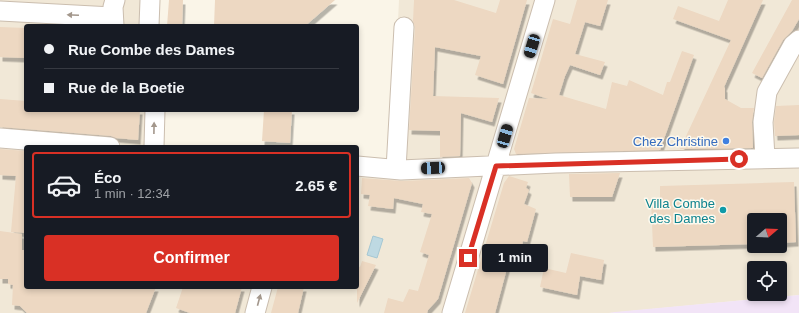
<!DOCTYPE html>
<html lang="fr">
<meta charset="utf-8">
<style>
:root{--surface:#171b24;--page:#242831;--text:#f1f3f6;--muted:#9ea1a6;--line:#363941;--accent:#d93025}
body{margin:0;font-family:Helvetica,sans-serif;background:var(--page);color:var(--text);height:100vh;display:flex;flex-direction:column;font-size:15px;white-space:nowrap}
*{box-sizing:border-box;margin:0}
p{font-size:13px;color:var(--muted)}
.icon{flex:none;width:22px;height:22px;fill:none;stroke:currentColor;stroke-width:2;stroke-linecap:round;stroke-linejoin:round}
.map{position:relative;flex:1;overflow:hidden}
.sheet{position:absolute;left:24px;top:145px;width:335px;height:144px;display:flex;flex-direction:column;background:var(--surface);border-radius:4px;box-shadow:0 2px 6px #0003}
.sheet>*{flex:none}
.guide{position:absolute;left:24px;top:24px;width:335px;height:88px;border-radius:4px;box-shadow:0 2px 6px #0003;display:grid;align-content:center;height:88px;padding:0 20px;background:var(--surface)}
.needle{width:26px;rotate:71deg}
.tools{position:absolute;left:747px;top:213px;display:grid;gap:8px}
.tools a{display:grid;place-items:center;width:40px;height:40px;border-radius:4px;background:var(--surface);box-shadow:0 2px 6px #0003;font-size:20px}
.end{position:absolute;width:18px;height:18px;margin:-9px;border:5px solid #d93025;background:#fff;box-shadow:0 0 0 2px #fff}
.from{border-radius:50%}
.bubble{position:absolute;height:28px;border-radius:4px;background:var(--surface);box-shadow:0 2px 6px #0003;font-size:13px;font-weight:600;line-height:28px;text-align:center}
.car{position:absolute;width:12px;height:24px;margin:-12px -6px;border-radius:5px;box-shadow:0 0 3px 1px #0007;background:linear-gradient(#222 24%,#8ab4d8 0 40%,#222 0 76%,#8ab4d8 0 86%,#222 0)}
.guide b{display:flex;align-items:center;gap:14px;height:38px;font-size:15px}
.guide b+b{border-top:1px solid var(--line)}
.guide i{width:10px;height:10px;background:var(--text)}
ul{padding:7px 0 0;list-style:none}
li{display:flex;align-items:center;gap:12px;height:66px;margin:0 8px 6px;padding:0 12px;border:2px solid transparent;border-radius:4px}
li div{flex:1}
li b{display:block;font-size:15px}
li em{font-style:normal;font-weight:600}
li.on{border-color:var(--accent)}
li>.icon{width:36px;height:36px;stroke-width:1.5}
.button{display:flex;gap:8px;margin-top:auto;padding:8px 20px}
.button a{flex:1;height:46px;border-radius:4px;background:var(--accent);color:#fff;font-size:16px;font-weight:600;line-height:46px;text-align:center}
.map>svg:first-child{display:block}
.residential{fill:#f1e8d7;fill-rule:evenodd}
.education{fill:#f2e4f7}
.water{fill:#bed9e2;stroke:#a5c7d3}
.building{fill:#edd8c2;filter:url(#shadow)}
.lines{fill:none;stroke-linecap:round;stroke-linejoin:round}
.street-casing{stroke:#cbbeaf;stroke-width:21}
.street{stroke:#fff;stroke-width:19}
.oneway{fill:#a3978c}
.route{stroke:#d93025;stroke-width:5}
.shop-dot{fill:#3f7fe0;stroke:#fdf9ee;stroke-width:1.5}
.culture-dot{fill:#0f9aa8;stroke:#fdf9ee;stroke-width:1.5}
.labels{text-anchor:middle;stroke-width:3;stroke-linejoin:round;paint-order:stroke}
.shop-label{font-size:13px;fill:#366cbe;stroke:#fdf9ee;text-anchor:end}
.culture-label{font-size:13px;fill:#0d838f;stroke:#fdf9ee;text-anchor:end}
</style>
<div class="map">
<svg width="799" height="313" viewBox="0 0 799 313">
<defs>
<filter id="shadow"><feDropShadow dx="2.5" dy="4.5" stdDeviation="0" flood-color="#0004"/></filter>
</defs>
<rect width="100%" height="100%" fill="#faf5e8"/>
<path class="residential" d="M0 0H148V26H26V110H147V147H134L0 130Z
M399 0H799V295L609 313H0V148H26V287H357V164L391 166ZM754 220H780V246H754ZM754 268H780V294H754Z"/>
<path class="education" d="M799 295V313H609L615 312Z"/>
<path class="water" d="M373 236 383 239 377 258 367 255Z"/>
<path class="building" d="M169 0H183L182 26H167Z
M215 0H335L305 26H214Z
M414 0H454L496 13 500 0H527L503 84 475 75 481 56 435 47 433 96 499 98 492 122 461 113 460 156 440 157V131L409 130 415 28 413 21Z
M577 0H608L600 26 585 22 575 54 605 62 600 75 570 65 565 76 559 95 606 109 612 82 627 86 629 80 663 95 667 82H670L682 51 694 55 660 150 516 154 514 149 529 98 548 99 531 93 553 19 570 24Z
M728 0H763L724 87 725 88V99L741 108H754L752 122 753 148 680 149 731 40 673 19 678 6 719 21Z
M792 0H799V19L792 31 783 40 762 78 752 73Z
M0 27 26 28V58L0 57Z
M0 99 26 101V110H140L138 140 116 138 111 136 0 127Z
M799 105V135L775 136 774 122 776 106Z
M264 110H292L290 143 262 141Z
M0 149 26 151V233L11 232 16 176 0 175Z
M620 173 612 197H570L569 174Z
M509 176 528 182 526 188 529 190 524 204 536 209 527 242 523 241 521 250 514 249 512 258 510 257 495 313H465L504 183Z
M362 178 402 181 469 178 472 183 438 299 428 310 427 313H384L388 298 403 302 409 289 418 291 429 255 420 252 432 214 421 212 423 204 394 198 393 209 368 206 370 195 361 194Z
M794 182 796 242 780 243V220H754V244L653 247 651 201 660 200V186Z
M0 231 22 234V250H26V287H156L146 313H27L20 306 12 305 13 285 8 284V279H0Z
M571 253 604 260 601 280 580 276 577 295 540 287 544 268 566 273Z
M362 261 376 265 357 303V266L360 267Z
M183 287H242L235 313H190L176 308Z
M278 287H304L298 313H271Z"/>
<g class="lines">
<defs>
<path id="street" d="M0 11 112 17
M114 26 113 7 115 0
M149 26 150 0
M0 138 110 147
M154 147 155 110
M765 158 763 122 767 92 793 45 799 40
M357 166 401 170 556 163 799 158
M396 169 404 27
M255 313 262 287
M452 313 545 0"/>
</defs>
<use href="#street" class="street-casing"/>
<use href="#street" class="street"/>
</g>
<defs><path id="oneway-solid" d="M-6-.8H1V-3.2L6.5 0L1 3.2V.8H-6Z"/></defs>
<g class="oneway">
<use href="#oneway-solid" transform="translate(73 15) rotate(-177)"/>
<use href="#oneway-solid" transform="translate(154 128) rotate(-89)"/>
<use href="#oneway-solid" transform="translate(259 300) rotate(-75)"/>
</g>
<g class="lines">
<path class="route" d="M468 258 496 166 739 159"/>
</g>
<circle class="shop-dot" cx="726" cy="141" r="4"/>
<circle class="culture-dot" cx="723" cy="210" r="4"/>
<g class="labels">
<g class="shop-label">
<text x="718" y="146">Chez Christine</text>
</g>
<g class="culture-label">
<text x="715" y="208">Villa Combe<tspan x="715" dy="15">des Dames</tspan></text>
</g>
</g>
</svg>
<div class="tools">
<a><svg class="needle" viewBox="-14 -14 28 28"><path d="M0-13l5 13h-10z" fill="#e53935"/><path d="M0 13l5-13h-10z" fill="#9ea1a6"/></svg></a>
<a><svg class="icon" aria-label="locate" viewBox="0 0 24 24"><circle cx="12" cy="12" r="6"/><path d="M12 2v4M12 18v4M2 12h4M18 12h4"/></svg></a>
</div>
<i class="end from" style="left:739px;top:159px"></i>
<i class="end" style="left:468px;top:258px"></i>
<div class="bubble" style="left:482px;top:244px;width:66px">1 min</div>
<i class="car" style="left:532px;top:46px;rotate:197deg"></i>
<i class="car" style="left:505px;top:136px;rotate:16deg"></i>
<i class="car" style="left:433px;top:168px;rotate:267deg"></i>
<div class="guide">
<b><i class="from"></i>Rue Combe des Dames</b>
<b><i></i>Rue de la Boetie</b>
</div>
<section class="sheet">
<ul>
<li class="on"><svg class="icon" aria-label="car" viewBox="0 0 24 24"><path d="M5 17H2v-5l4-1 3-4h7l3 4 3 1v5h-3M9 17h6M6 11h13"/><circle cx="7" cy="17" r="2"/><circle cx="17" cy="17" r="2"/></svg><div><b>Éco</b><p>1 min · 12:34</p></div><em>2.65 €</em></li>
</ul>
<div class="button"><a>Confirmer</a></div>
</section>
</div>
